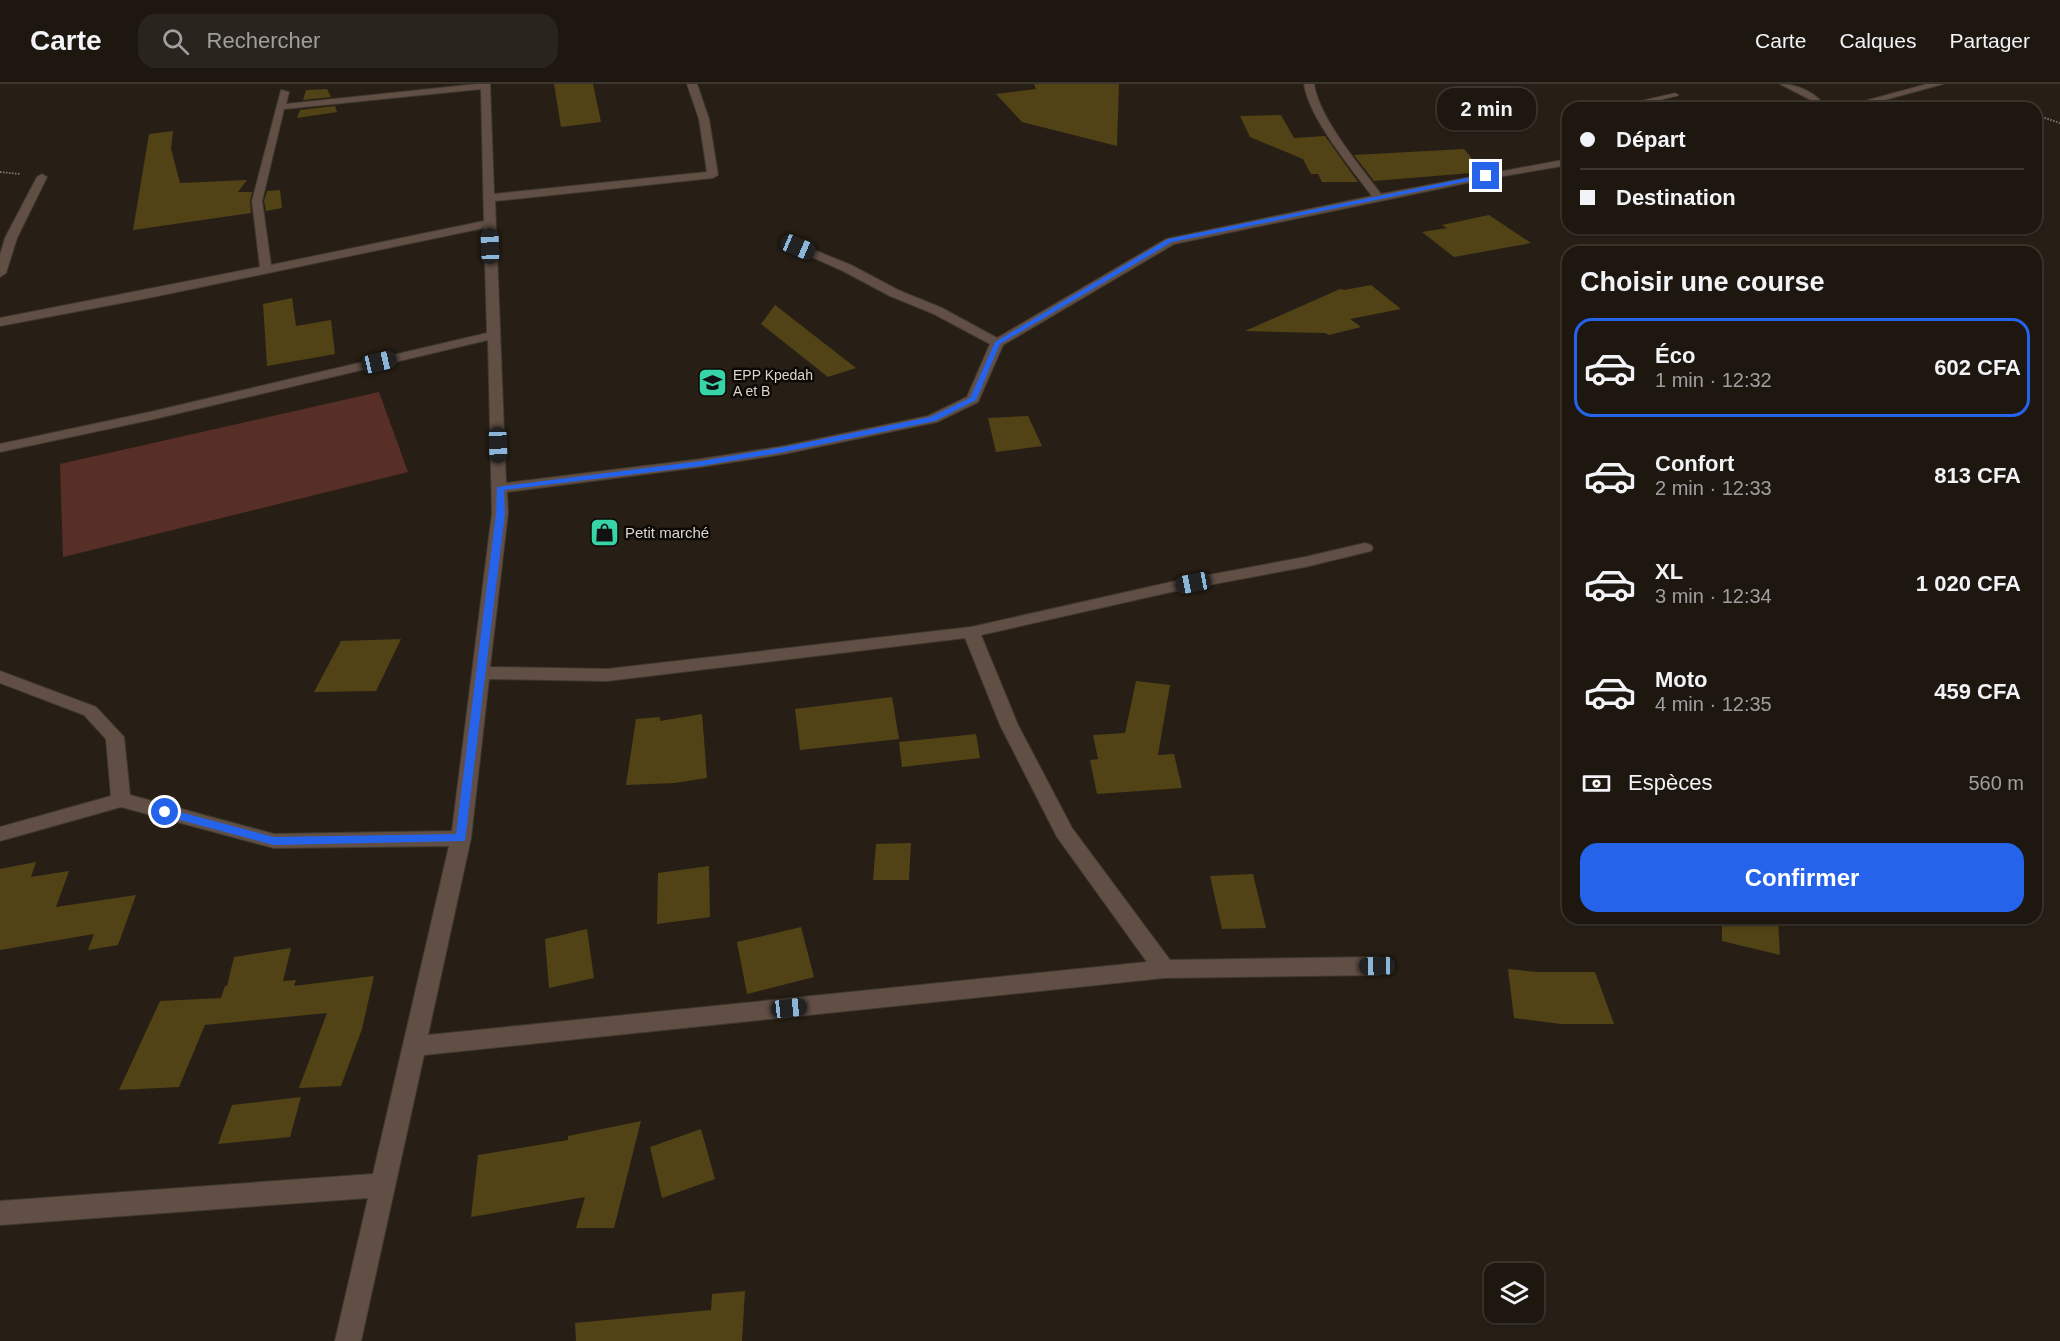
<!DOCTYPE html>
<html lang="fr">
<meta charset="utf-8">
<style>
:root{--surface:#1d1710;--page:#2a241e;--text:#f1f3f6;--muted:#a09f9f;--line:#3b3630;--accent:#2563eb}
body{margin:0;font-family:Helvetica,sans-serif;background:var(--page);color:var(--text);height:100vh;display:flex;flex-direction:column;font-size:22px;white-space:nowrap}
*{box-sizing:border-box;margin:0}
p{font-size:20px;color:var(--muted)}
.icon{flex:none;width:33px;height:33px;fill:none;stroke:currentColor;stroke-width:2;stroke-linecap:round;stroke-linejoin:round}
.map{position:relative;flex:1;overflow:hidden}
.side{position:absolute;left:1562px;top:162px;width:480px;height:678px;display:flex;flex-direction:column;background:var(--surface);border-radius:18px;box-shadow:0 2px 4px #0004,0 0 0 2px var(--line)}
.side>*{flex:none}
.top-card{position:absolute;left:1562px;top:18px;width:480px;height:132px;border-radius:18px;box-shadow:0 2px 4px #0004,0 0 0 2px var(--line);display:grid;align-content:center;height:132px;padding:0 18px;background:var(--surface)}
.buttons{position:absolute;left:1484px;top:1179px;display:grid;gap:12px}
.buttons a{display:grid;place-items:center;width:60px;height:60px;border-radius:12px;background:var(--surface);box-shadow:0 2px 4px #0004,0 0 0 2px var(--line);font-size:30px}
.end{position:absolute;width:27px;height:27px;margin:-14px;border:8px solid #2563eb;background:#fff;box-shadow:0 0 0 3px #fff}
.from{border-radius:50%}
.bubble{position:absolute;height:42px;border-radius:18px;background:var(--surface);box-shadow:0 2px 4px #0004,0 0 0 2px var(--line);font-size:20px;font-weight:700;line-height:42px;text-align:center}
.car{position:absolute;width:18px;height:36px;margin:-18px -9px;border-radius:8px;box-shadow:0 0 4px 2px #0007;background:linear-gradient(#222 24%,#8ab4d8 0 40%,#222 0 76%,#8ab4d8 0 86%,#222 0)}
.top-card b{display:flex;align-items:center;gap:21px;height:57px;font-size:22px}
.top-card b+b{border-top:2px solid var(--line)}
.top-card i{width:15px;height:15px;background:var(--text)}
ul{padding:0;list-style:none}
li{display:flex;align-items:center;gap:18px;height:99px;margin:0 12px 9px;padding:0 6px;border:3px solid transparent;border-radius:18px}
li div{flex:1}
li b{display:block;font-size:22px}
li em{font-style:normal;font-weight:700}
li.current{border-color:var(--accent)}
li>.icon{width:54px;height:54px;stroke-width:1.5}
h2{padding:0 18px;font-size:27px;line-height:72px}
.pay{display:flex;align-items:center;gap:15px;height:66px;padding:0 18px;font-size:22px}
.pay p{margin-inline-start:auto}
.cta{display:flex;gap:12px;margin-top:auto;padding:12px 18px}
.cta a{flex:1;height:69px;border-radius:18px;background:var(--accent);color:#fff;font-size:24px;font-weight:700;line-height:69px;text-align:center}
header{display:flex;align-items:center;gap:36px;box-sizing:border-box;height:84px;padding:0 30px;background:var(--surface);border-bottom:2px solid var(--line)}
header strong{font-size:28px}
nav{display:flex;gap:33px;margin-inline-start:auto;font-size:21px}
.search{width:420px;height:54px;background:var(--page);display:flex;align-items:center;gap:15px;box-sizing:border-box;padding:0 21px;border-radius:18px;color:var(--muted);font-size:22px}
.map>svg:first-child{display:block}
.green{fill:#582f26}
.building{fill:#514316}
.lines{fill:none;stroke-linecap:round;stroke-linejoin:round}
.lane-casing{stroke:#40392f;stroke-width:1}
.street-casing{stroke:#40392f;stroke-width:2}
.path{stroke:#7c756d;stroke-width:2;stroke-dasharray:1.5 1.5;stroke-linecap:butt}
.lane{fill:#614f45;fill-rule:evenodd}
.street{fill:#614f45;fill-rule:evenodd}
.route{fill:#2563eb}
.labels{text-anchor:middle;stroke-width:5;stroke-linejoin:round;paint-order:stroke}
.far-poi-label{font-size:14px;fill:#dcd6cf;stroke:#0d0a06;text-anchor:start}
.poi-label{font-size:15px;fill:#dcd6cf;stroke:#0d0a06;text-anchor:start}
</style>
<header>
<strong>Carte</strong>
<div class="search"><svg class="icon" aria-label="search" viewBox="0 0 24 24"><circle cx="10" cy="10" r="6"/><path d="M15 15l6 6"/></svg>Rechercher</div>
<nav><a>Carte</a><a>Calques</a><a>Partager</a></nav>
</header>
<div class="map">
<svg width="2060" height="1257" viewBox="0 0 2060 1257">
<rect width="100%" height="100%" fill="#271f15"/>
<path class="green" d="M379 308 408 388 63 473 60 380Z"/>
<path class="building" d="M554 0H593L601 38 561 43Z
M1034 0H1119L1117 62 1022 38 996 10 1036 5Z
M327 5 331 13 303 16 306 6Z
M335 22 337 28 297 34 300 26Z
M1281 31 1294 54 1325 52 1358 98H1322L1318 90H1311L1303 75 1250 53 1240 32Z
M173 47 171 65 180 99 247 96 238 108H252L250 117 251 129 133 146 149 50Z
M1464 65 1483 88 1374 97 1354 71Z
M280 106 282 124 266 127 264 117 267 107Z
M1489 131 1531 159 1454 173 1422 148 1447 144 1442 141Z
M1371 201 1401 225 1350 235 1361 243 1329 251 1325 249 1245 247 1340 205 1344 206Z
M292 214 296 242 331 236 335 270 267 282 263 220Z
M775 221 856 284 828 293 761 240Z
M1028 332 1042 362 996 368 988 334Z
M401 555 376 607 314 608 341 557Z
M1136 597 1170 601 1158 671 1174 670 1182 704 1097 710 1090 676 1098 675 1093 651 1125 649Z
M892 613 899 655 800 666 795 625Z
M702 630 707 694 674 699 626 701 636 635 660 633V637Z
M976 650 980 674 902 683 899 658Z
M911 759 909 796H873L876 760Z
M36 778 31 793 69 787 56 823 136 811 118 861 88 866 94 850 0 866V785Z
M709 782 710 833 657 840 658 789Z
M1253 790 1266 844 1222 845 1210 792Z
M1722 834H1778L1780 871 1722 857Z
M801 843 814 893 747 910 737 858Z
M587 845 594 894 549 904 545 855Z
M291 864 283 897 296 896 294 902 374 892 362 945 341 1002 299 1004 327 929 205 941 179 1003 119 1006 160 917 221 914 225 902H227L234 873Z
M1508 885 1537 888H1595L1614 940H1561L1514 934Z
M301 1013 290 1053 218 1060 232 1021Z
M641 1037 614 1144H576L585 1113 471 1133 478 1071 568 1056V1052Z
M701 1045 715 1095 662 1114 650 1063Z
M745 1207 742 1257H576L575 1239 711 1226 712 1210Z"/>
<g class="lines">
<defs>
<path id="lane" d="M1675 9 1679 11 1677 12 1631 23 1579 21 1575 19 1579 17 1631 19Z"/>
<path id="street" d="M477 0H490L494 110 707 88 699 35 687 0H697L709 35 718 91 713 94 495 117 506 399 701 375 784 362 928 332 967 313 990 260 934 230 890 212 843 187 794 165V161H802L851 181 898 206 942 224 997 254 1166 155 1372 112C1351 84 1309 34 1304 0H1314C1319 34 1360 82 1381 110L1568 75V81L1486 95 1174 160 1003 261 978 318 937 338 784 370 701 383 507 408 508 429 490 583 607 585 971 543 1171 498 1305 473 1365 459 1371 461 1373 464 1371 467 1305 483 1171 508 981 551 1018 641 1072 744 1170 876 1377 873 1385 876 1388 882 1385 888 1377 891 1164 894 424 971 361 1257H335L368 1114 0 1141V1117L373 1090 449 762 274 764 121 723 0 757V743L111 712 106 655 84 631 0 599V587L96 623 124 653 130 711 274 750 452 747 492 429 488 256 150 336 0 368V360L150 328 487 249 484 144 153 213 0 242V234L260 183 252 117 281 6 289 8 286 20ZM481 5 484 137 271 181 262 117 284 25ZM965 554 1000 641 1057 753 1147 878 428 951 471 754 489 595 607 597Z
M1780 0C1799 0 1816 9 1827 24H1817L1811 16Z
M1927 0H1943L1855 24H1839Z
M42 90 47 93 17 154 6 189 0 193V171L5 154 37 93Z"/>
</defs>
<use href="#lane" class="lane-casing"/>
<use href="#street" class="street-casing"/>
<path class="path" d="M2011 21 2019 24
M2036 31 2060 39
M0 88 20 90"/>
<use href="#lane" class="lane"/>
<use href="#street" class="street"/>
</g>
<path class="route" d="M1486 90 1488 93 1172 158 1000 260 976 316 935 337 784 368 701 382 504 406 505 429 465 757 274 761 165 732 160 728 165 724 274 753 456 750 496 429 497 403 701 377 784 363 930 333 970 314 995 258 1168 155Z"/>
<defs>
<symbol id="school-square" viewBox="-11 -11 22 22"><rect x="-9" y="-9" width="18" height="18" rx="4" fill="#36d4a7" stroke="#0d0a06"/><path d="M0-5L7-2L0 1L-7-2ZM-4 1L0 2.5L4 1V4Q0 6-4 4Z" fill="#111"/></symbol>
<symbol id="shop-square" viewBox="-11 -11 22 22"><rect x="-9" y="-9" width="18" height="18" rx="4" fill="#36d4a7" stroke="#0d0a06"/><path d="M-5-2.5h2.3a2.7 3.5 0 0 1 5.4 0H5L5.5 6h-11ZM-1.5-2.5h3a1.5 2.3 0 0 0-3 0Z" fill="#111"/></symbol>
</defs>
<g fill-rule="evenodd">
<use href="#school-square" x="696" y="282" width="33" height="33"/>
<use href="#shop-square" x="588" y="432" width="33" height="33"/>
</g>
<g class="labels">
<g class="far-poi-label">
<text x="733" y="296">EPP Kpedah<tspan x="733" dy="16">A et B</tspan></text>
</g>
<g class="poi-label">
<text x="625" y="454">Petit marché</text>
</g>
</g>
</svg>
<div class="buttons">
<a><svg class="icon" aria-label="layers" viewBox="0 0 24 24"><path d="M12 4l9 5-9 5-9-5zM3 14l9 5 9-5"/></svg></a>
</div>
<i class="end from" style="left:165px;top:728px"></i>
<i class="end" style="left:1486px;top:92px"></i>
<div class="bubble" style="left:1437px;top:4px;width:99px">2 min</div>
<i class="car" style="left:490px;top:162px;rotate:358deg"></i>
<i class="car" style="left:798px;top:163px;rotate:113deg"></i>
<i class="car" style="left:379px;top:278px;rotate:77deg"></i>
<i class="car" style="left:498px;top:361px;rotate:178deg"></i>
<i class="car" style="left:1193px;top:499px;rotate:259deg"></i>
<i class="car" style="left:1377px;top:882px;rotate:269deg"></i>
<i class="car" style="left:789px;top:924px;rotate:84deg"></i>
<div class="top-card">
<b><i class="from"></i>Départ</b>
<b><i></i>Destination</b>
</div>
<section class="side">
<h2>Choisir une course</h2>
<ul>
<li class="current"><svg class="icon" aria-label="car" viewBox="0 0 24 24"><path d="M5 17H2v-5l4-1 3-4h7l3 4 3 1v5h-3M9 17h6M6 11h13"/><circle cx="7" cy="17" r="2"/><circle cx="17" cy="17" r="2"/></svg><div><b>Éco</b><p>1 min · 12:32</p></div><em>602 CFA</em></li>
<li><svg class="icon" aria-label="car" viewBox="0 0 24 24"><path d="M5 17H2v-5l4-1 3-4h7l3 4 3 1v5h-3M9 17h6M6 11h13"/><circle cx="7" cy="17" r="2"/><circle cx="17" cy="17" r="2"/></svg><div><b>Confort</b><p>2 min · 12:33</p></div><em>813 CFA</em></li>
<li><svg class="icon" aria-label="car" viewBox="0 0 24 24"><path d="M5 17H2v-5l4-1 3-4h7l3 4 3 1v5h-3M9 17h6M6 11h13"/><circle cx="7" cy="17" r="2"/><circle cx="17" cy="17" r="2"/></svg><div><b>XL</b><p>3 min · 12:34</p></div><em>1 020 CFA</em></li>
<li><svg class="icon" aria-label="car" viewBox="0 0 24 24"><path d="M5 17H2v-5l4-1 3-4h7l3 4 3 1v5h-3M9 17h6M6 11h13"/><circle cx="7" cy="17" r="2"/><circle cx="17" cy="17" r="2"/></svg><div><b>Moto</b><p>4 min · 12:35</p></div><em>459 CFA</em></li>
</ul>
<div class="pay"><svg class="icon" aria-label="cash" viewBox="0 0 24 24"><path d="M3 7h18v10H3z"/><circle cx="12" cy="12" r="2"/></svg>Espèces<p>560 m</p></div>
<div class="cta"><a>Confirmer</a></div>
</section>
</div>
